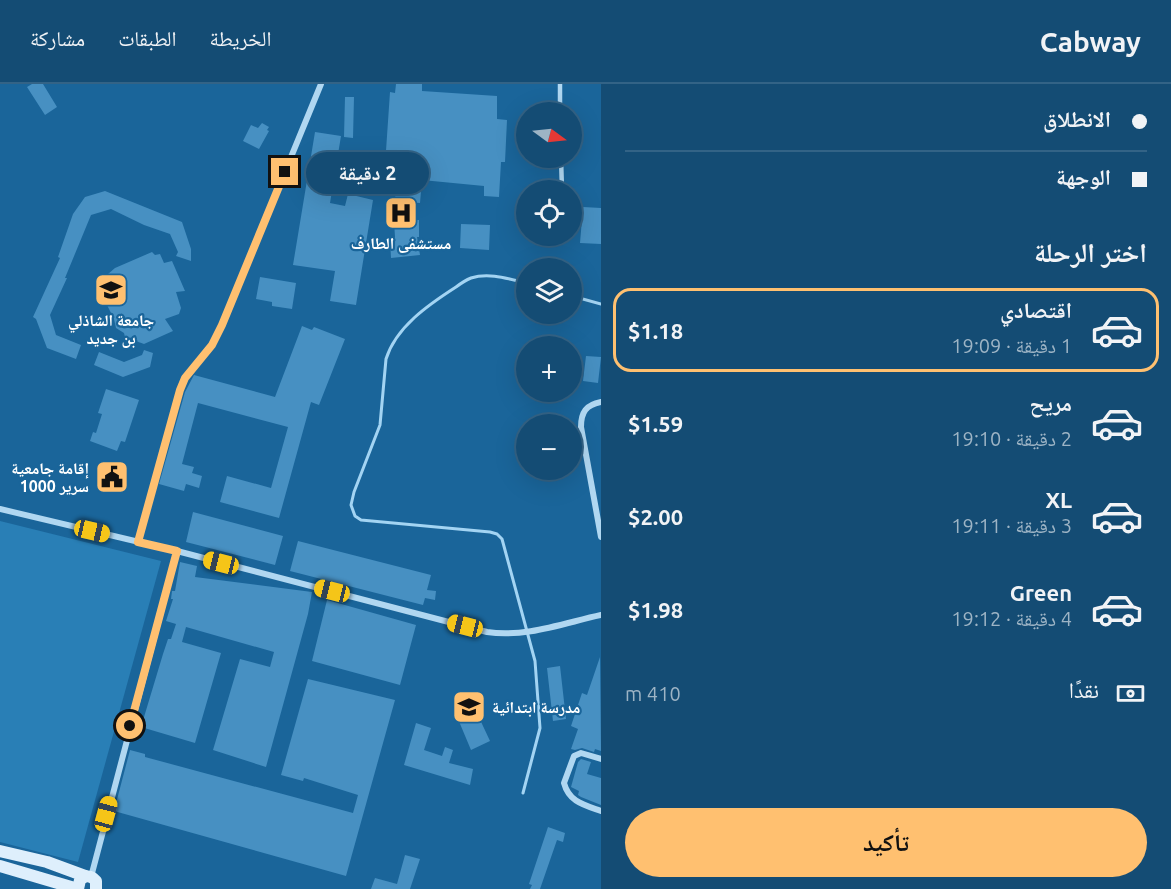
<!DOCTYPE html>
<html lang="ar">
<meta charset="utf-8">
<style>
:root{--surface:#144c74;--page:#1d5379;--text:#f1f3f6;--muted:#9db4c5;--line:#336386;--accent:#ffc070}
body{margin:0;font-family:Ubuntu,"Noto Naskh Arabic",sans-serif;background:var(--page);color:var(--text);direction:rtl;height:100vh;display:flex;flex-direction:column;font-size:22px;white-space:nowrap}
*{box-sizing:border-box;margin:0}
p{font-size:20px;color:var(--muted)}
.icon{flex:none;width:33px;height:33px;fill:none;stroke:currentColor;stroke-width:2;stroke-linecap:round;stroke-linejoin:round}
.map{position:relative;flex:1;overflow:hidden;direction:ltr}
.sheet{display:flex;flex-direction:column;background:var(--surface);width:570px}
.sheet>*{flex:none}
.guide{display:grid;align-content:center;height:132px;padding:0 24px;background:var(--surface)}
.needle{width:39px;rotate:105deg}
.tools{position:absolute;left:516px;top:18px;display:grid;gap:12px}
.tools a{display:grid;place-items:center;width:66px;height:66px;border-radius:50%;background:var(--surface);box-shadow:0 6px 24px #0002,0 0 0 2px var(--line);font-size:30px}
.end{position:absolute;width:27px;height:27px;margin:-14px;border:8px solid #ffc070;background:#111;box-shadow:0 0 0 3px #111}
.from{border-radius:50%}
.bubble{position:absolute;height:42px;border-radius:21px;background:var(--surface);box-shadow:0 6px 24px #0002,0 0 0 2px var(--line);font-size:20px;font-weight:700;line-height:42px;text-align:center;direction:rtl}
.car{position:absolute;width:18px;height:36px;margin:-18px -9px;border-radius:8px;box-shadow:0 0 4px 2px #0007;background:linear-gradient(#f5c518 24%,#345 0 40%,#f5c518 0 76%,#345 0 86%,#f5c518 0)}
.guide b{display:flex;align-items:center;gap:21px;height:57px;font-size:22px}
.guide b+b{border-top:2px solid var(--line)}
.guide i{width:15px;height:15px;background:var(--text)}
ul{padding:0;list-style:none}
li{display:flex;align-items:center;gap:18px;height:84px;margin:0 12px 9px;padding:0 12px;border:3px solid transparent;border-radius:18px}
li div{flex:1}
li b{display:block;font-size:22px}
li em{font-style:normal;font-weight:700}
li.active{border-color:var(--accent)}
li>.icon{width:54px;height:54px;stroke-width:1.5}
h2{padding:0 24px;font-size:27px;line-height:72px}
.pay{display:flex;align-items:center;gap:15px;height:66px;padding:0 24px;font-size:22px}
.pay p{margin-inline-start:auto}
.button{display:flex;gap:12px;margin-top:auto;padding:12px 24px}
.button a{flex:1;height:69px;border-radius:36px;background:var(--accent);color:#111;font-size:24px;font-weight:700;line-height:69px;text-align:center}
header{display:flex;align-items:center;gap:36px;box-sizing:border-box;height:84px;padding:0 30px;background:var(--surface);border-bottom:2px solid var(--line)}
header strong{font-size:28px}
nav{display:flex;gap:33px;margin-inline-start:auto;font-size:21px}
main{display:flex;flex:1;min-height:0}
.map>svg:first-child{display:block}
.green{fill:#297fb6}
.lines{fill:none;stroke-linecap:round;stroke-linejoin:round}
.stream{stroke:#a3d4f3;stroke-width:3}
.building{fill:#4790c2}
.lane{stroke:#b0d7f1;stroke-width:4.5}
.street{stroke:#b0d7f1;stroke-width:6}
.secondary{stroke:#deeffc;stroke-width:12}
.route{stroke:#ffc070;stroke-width:8}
.labels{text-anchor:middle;stroke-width:4.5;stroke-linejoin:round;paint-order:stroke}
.poi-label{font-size:16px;font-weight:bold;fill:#fff;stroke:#1a659a}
</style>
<header>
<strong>Cabway</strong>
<nav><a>الخريطة</a><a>الطبقات</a><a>مشاركة</a></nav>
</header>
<main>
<section class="sheet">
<div class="guide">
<b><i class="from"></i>الانطلاق</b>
<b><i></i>الوجهة</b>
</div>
<h2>اختر الرحلة</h2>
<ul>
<li class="active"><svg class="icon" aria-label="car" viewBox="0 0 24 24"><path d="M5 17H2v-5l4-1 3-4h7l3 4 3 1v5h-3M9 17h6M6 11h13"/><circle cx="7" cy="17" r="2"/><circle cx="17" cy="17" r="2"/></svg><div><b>اقتصادي</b><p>1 دقيقة · 19:09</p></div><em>$1.18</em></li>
<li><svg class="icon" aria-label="car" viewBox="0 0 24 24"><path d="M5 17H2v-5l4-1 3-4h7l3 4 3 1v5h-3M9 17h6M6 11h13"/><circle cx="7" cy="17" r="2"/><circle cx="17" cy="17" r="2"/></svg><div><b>مريح</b><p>2 دقيقة · 19:10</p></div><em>$1.59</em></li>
<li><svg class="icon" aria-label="car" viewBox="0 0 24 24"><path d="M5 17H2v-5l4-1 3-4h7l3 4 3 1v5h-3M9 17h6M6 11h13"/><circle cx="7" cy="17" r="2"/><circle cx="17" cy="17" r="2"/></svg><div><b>XL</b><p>3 دقيقة · 19:11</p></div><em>$2.00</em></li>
<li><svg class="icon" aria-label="car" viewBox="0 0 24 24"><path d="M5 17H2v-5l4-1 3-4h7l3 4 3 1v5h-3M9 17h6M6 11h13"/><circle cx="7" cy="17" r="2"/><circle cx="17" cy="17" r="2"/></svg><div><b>Green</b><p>4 دقيقة · 19:12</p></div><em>$1.98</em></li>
</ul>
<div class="pay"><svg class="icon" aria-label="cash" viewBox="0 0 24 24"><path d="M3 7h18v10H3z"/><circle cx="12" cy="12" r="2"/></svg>نقدًا<p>410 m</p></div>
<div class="button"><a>تأكيد</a></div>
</section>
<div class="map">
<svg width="601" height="805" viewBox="0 0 601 805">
<rect width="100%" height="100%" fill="#1a659a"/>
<path class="green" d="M0 437 161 477 78 778 0 758Z"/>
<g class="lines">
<path class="stream" d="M572 212 601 220
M523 709 540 644 535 577 502 455 497 450 490 448 361 436 355 432 351 421 354 408 380 341 386 275C396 243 428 221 456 203 460 200 466 196 471 194 489 188 509 195 526 199"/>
</g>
<path class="building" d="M32 0H43L57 23 45 31 27 3Z
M396 0H422V7L497 12V35L507 36 505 78H501L499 113 484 112V102L422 96 420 119 395 117 396 97 384 96 390 8 395 9Z
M345 13H354L353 54 344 53Z
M262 39 269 43 267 46 269 47 259 65 243 57 251 41 258 44Z
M315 48 341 52 330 119 345 122 348 110 373 116 356 221 330 217 335 187 293 181Z
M105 107 182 138 191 165V177L176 172 178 168 170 150 144 141 111 125 91 131 65 194H67L50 231 56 251 81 261 76 275 47 264 36 235 33 233 60 174 58 173 73 130 85 113Z
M583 123 601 124V160L580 159Z
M419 136V153H417L420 171 391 174 390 154 395 153 394 137Z
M461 140 490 141 489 166 460 164Z
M152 168 155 171 160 170 164 179 172 177 185 207 176 208 181 224 179 230 165 235 173 247 144 260 125 253 124 249 116 244 114 235 103 213 104 207 103 201 108 190 115 184Z
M260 193 296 199 292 225 272 222V218L256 215Z
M302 242 312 246 314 243 345 255 319 321 311 318 279 434 220 418 227 392 271 404 288 343 198 319 182 380 194 383 192 389 202 392 199 404 186 400 184 407 159 400 185 308 194 291 275 313Z
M144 266 153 269 150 283 123 293 94 281 99 268 124 278 142 271Z
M586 272 601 273 598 299 583 297Z
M106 305 139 316 125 358 121 357 117 367 90 357 93 348 96 349 102 330 98 329Z
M193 428 283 452 275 481 186 458Z
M298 457 431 491 427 506 436 507 435 516 425 514 423 521 290 487Z
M180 478 197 482 195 493 312 508 308 530 266 683 213 666 240 575 270 583 274 568 186 543 182 558 221 569 195 659 141 643 163 570 168 555H171L176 540 166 537 173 515H171L172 507H175Z
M327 516 416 541 400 601 312 577Z
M600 573 601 667 595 665 594 668 582 664 575 666 571 665 578 645 571 642 582 609 587 611Z
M560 582 566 635 553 637 547 584Z
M308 595 395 616 346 792 114 727 130 666 145 670V673L353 729 358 711 304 694 303 697 281 691Z
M476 627 490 657 471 666 458 635Z
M416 639 431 644 424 666 442 672 445 663 453 666 449 679 473 685 470 701 404 681Z
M581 675 591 678 587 690 601 694V721L581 713 578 711 579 707 571 703 578 678Z
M548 743 565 749 563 758 557 756 540 805H530L532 801 529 800Z
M405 771 420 775 410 805H371L375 794 397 800Z"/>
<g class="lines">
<path class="lane" d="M560 0V28
M561 74 562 106"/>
<path class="street" d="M601 318C586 321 581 328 581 343L601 453
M0 425 177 467
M138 458 180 306 185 294 212 261 222 241 321 0
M601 675 581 669 574 672 564 699C569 718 584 721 601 727
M91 793 177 467 487 548C525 554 564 539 601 531"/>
<path class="secondary" d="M0 767 47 778 85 792
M0 782 78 805 80 796C85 791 91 791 96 797V805"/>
</g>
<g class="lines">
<path class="route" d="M130 642 177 467 138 458 180 306 185 294 212 261 222 241 285 88"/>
</g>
<defs>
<symbol id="hospital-square" viewBox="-11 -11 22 22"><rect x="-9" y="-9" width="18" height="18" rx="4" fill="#ffc070" stroke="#1a659a"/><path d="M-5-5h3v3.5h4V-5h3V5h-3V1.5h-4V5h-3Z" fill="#111"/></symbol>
<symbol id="university-square" viewBox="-11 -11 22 22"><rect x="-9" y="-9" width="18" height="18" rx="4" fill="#ffc070" stroke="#1a659a"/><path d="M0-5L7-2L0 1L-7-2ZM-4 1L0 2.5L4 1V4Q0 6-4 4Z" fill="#111"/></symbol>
<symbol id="civic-square" viewBox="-11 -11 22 22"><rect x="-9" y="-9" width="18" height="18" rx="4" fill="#ffc070" stroke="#1a659a"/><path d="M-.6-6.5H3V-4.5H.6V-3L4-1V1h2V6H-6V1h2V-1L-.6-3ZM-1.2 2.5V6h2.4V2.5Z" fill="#111"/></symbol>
<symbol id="school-square" viewBox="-11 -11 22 22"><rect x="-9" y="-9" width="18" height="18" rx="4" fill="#ffc070" stroke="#1a659a"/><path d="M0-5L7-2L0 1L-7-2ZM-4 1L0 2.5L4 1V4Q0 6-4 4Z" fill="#111"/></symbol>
</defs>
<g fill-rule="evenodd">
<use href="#hospital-square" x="382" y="110" width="38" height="38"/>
<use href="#university-square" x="92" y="187" width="38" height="38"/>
<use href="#civic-square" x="93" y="374" width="38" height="38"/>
<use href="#school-square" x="450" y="604" width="38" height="38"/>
</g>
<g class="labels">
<g class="poi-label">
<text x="401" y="165">مستشفى الطارف</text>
<text x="111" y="242">جامعة الشاذلي<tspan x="111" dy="18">بن جديد</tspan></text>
<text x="89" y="390" text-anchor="end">إقامة جامعية<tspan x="89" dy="18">1000 سرير</tspan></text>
<text x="492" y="629" text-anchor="start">مدرسة ابتدائية</text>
</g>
</g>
</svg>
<div class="tools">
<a><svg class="needle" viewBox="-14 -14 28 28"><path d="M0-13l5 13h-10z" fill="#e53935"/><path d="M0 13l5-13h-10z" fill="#9db4c5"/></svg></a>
<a><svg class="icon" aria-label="locate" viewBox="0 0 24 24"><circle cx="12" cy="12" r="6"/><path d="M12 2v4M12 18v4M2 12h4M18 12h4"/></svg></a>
<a><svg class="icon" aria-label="layers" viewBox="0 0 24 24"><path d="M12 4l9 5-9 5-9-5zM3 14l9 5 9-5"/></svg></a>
<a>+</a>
<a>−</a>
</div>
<i class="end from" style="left:130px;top:642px"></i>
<i class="end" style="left:285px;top:88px"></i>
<div class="bubble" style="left:306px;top:68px;width:123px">2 دقيقة</div>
<i class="car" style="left:92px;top:447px;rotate:103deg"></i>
<i class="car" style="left:221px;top:479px;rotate:284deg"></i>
<i class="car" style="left:332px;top:507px;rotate:284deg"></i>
<i class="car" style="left:465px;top:542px;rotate:284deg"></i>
<i class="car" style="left:106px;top:730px;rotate:15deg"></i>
</div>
</main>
